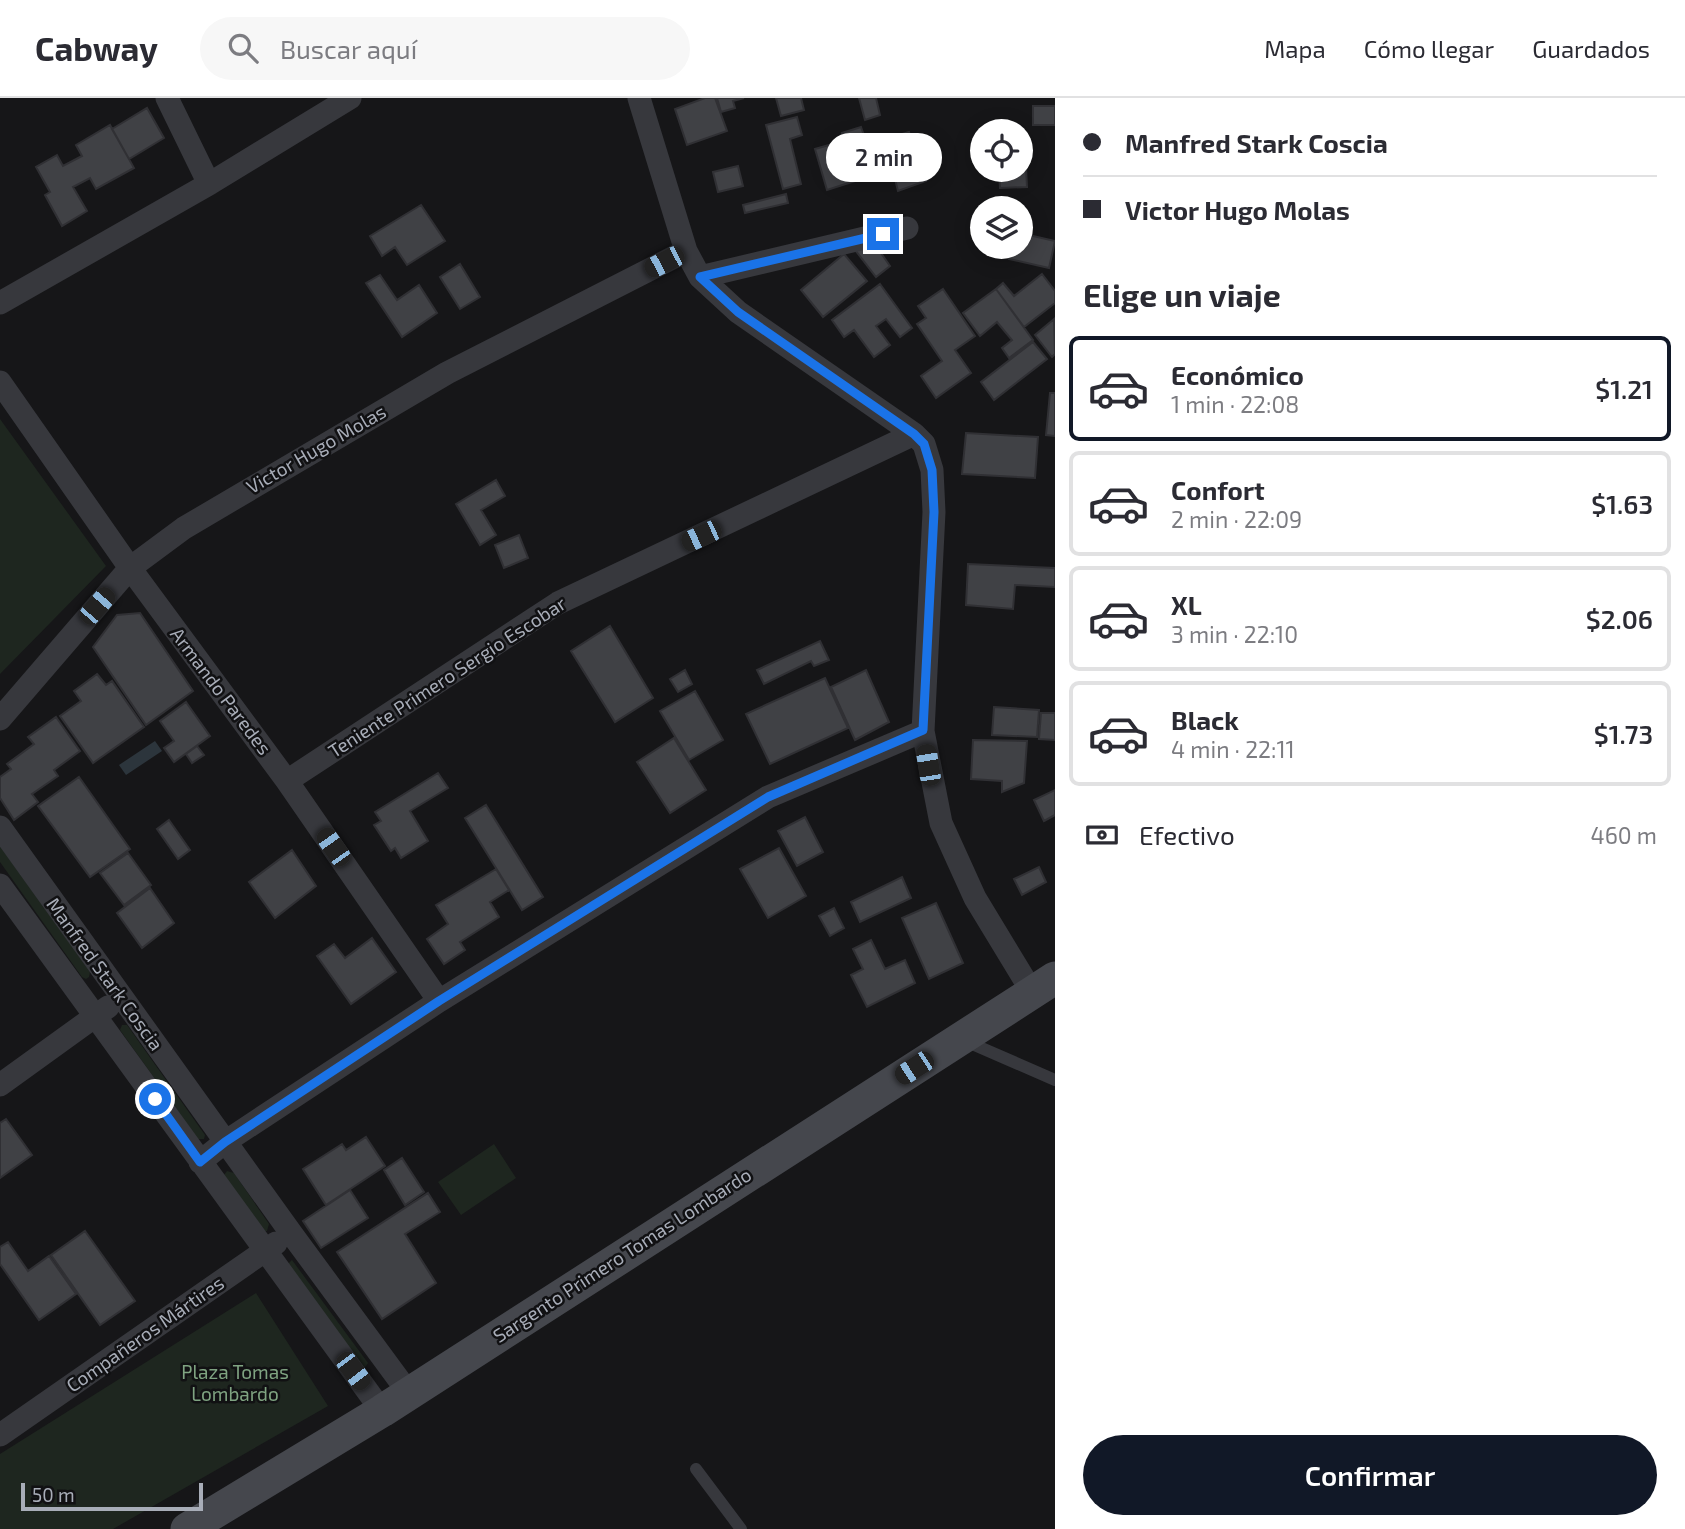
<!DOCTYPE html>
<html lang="es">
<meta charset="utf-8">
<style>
:root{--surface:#fff;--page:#f7f7f7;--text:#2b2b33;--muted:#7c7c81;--line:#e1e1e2;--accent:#111827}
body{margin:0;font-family:"Exo 2",sans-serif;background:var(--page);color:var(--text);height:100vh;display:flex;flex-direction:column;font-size:26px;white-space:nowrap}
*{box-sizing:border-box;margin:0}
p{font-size:23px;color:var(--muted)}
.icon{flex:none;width:38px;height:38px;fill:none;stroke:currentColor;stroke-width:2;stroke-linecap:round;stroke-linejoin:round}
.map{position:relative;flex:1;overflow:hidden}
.panel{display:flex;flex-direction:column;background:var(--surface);width:630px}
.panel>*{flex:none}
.hud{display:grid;align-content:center;height:154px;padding:0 28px;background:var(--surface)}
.fabs{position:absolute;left:970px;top:21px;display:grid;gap:14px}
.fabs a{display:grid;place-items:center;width:63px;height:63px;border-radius:50%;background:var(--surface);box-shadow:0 4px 18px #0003;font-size:35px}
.scale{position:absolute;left:21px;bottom:18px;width:182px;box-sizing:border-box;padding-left:7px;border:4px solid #a8adb8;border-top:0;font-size:19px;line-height:24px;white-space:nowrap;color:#a8adb8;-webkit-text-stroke:5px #111113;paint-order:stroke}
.end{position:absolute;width:32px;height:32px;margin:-16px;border:9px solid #1a73e8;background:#fff;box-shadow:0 0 0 4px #fff}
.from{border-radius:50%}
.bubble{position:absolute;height:49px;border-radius:24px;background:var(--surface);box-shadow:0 4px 18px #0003;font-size:23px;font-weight:600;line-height:49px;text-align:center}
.car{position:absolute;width:21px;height:42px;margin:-21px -10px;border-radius:9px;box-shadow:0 0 5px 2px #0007;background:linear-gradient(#222 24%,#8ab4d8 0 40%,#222 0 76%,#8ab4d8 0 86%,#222 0)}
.hud b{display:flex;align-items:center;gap:24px;height:66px;font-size:26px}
.hud b+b{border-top:2px solid var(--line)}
.hud i{width:18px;height:18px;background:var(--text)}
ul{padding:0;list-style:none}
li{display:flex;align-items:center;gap:21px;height:105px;margin:0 14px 10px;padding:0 14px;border:4px solid var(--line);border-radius:10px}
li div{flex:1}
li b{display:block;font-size:26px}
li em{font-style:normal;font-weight:600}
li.selected{border-color:var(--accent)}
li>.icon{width:63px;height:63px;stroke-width:1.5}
h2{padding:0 28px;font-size:32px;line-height:84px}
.pay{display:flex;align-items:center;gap:18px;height:77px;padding:0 28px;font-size:26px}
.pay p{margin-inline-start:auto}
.primary-button{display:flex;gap:14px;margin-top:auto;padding:14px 28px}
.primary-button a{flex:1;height:80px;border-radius:42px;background:var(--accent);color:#fff;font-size:28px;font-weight:600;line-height:80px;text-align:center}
header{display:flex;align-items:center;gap:42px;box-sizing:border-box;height:98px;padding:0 35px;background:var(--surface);border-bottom:2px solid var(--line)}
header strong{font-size:33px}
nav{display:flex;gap:38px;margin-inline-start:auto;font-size:24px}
.search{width:490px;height:63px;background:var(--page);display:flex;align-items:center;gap:18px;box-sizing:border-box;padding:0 24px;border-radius:38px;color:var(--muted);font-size:26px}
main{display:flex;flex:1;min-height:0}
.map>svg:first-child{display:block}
.green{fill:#1e261f}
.water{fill:#2c353c}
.building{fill:#404145;stroke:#303034;stroke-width:2}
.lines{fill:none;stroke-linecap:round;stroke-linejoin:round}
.lane{stroke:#37383d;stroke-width:12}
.street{stroke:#37383d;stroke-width:23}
.secondary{stroke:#45474d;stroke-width:33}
.route{stroke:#1a73e8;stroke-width:9}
.labels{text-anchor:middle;stroke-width:5;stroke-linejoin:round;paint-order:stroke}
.street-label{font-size:19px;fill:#a8adb8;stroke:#111113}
.park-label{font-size:19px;fill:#7fa381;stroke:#111113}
</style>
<header>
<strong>Cabway</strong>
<div class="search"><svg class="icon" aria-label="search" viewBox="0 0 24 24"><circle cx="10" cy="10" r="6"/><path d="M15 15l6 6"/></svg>Buscar aquí</div>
<nav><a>Mapa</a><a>Cómo llegar</a><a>Guardados</a></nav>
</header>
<main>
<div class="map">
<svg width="1055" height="1431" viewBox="0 0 1055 1431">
<rect width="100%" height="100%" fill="#161618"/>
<path class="green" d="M0 321 106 468 0 576Z
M0 748 90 874 89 879 86 881 82 879 0 764Z
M122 927H127L205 1037 204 1041H198L120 932Z
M494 1046 516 1080 461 1117 438 1084Z
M227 1073 234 1075 269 1126 267 1133H264L224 1077Z
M292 1162 368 1265 364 1271 288 1166Z
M256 1195 328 1308 113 1431H0V1356Z"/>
<path class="water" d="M155 643 162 653 126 677 119 667Z"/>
<path class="building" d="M705 0H715L727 33 687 47 675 11Z
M717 0H744L733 3 735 10 721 14Z
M776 0H801L804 12 781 18Z
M859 0H876L880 17 865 22Z
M1033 8H1055V27H1033Z
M147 10 164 40 129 61 112 31Z
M797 19 802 37 790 41 801 86 783 91 766 27Z
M110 27 134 70 96 91 90 80 73 89 87 113 62 128 45 97 50 94 36 69 57 57 63 68 82 58 76 47Z
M861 29 866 43 873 41 878 57 883 56 887 69 856 78 842 35Z
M909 34 926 83 898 93 893 73 900 70 889 40Z
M843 43 855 83 827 92 815 51Z
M1025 49 1027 89 1000 90 999 72H1020V50Z
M738 68 743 88 718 94 713 74Z
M786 96 788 105 745 115 743 107Z
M421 107 445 143 407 167 395 149 382 158 370 138Z
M1020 135 1055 143 1049 170 1009 161 1012 149H1020Z
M874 145 890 168 876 179 852 148Z
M844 156 867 183 823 219 801 192Z
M460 166 480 199 460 211 440 179Z
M1042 176 1055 193V205L1024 229 996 191 1003 185 1014 198Z
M380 177 397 202 419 187 437 215 402 239 366 185Z
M880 186 912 230 900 239 886 221 876 228 890 247 874 259 854 232 844 239 832 222Z
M943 191 975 238 955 252 971 275 936 300 921 278 942 263 917 226 926 220 918 208Z
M996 191 1033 242 1009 260 1002 250 1012 242 997 224 980 238 963 215Z
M1054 221 1055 256 1052 259 1035 237Z
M1033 244 1047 261 994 302 981 284Z
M1050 295H1055V338L1046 337Z
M966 335 1038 339 1035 380 962 376Z
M496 382 505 398 481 412 496 437 480 447 456 406Z
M519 437 528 460 504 470 495 447Z
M968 466 1055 470V489L1015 487 1013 511 966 507Z
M140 515 193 593 146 627 93 549 117 517Z
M610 528 653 600 615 624 571 553Z
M820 543 829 562 814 568 811 563 764 586 757 572Z
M685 572 692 586 678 594 670 581Z
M866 572 889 624 855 642 831 589Z
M97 576 106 587 112 583 144 629 93 665 60 618 81 603 74 593Z
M825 580 848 630 770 666 746 616Z
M695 593 723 642 689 662 660 613Z
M186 604 210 638 174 664 164 650 174 643 160 623Z
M994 609 1039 612 1037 639 992 637Z
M1041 615H1055V642L1039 641Z
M56 619 80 653 54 672 58 678 32 696 38 704 14 722 0 700V679L11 671 7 666 34 646 28 639Z
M674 640 706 692 670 715 637 664Z
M973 642 1027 643 1024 685 1002 694V683L971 681Z
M197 648 204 657 192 665 186 656Z
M438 675 448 690 410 713 428 743 401 760 395 750 391 753 374 727 381 723 375 714Z
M79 679 130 751 90 779 38 708Z
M1055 692V717L1044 723 1034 702Z
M486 707 543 799 522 812 465 720Z
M805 719 823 754 797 768 778 733Z
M169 722 190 752 178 761 157 731Z
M779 750 806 798 768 820 740 771Z
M292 752 316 788 275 820 249 784Z
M128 755 151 787 124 807 100 775Z
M1039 769 1046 784 1022 797 1014 781Z
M496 771 509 792 490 804 499 819 460 844 465 852 444 866 427 841 448 826 436 807Z
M902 779 911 800 860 824 851 804Z
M150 790 174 825 142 850 117 815Z
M936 805 963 865 929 881 902 820Z
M834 810 844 830 830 838 819 818Z
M372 840 396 874 351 906 317 858 334 846 345 860Z
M871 842 885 871 905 862 915 885 867 909 851 877 863 871 853 851Z
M6 1021 32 1057 0 1080V1025Z
M366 1039 385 1068 326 1107 303 1071 342 1046 346 1052Z
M402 1060 424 1094 405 1107 384 1072Z
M350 1092 368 1120 321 1150 303 1123Z
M428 1095 440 1114 405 1136 436 1185 382 1221 337 1154Z
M85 1133 135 1203 100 1227 51 1157Z
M8 1144 28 1173 49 1158 76 1196 39 1222 0 1166V1149Z"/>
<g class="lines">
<path class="lane" d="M963 942 1055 982
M696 1371 741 1431"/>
<path class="street" d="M167 0 209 86
M639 0 686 153 700 179 738 214 914 336 924 346 932 372 934 414 923 633 941 725 975 800 1032 894
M700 179 907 130
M0 205 209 86 350 0
M0 284 130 470 287 683 439 903
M0 621 130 470 184 430 447 275 686 153
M287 683 558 505 914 336
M0 729 291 1135 408 1294
M0 787 382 1313
M0 987 108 909
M200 1064 225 1044 439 903 768 699 923 633
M0 1337 276 1145"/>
<path class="secondary" d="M187 1431 382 1313 1055 880"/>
</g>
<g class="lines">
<path class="route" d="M155 1001 200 1064 225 1044 439 903 768 699 923 632 934 414 932 372 924 346 914 336 738 214 700 179 883 136"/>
</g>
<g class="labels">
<g class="street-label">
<text transform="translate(316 351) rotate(-30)" y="7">Victor Hugo Molas</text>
<text transform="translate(447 579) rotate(-33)" y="7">Teniente Primero Sergio Escobar</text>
<text transform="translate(221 593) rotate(53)" y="7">Armando Paredes</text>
<text transform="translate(105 876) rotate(54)" y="7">Manfred Stark Coscia</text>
<text transform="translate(622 1157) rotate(-33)" y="7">Sargento Primero Tomas Lombardo</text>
<text transform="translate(145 1236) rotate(-35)" y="7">Compañeros Mártires</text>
</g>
<g class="park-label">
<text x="235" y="1281">Plaza Tomas<tspan x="235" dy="22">Lombardo</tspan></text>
</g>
</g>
</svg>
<div class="fabs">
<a><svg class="icon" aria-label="locate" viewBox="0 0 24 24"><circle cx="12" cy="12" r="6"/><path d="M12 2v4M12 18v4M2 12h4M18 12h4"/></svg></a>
<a><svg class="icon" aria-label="layers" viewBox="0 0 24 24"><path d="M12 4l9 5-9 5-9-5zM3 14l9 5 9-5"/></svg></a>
</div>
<div class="scale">50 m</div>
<i class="end from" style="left:155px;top:1001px"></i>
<i class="end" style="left:883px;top:136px"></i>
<div class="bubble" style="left:826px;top:35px;width:116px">2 min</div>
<i class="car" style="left:664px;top:164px;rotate:243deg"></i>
<i class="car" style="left:701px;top:438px;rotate:245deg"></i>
<i class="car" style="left:97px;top:508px;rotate:41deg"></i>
<i class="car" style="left:928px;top:667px;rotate:351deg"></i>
<i class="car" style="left:333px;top:749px;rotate:325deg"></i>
<i class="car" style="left:914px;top:970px;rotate:237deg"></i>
<i class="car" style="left:353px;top:1273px;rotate:143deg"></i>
</div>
<section class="panel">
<div class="hud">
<b><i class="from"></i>Manfred Stark Coscia</b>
<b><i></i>Victor Hugo Molas</b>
</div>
<h2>Elige un viaje</h2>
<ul>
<li class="selected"><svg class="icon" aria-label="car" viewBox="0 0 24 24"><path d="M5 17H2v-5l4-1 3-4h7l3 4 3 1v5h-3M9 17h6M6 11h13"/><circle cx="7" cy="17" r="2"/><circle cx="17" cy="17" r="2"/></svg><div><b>Económico</b><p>1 min · 22:08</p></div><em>$1.21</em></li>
<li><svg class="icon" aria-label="car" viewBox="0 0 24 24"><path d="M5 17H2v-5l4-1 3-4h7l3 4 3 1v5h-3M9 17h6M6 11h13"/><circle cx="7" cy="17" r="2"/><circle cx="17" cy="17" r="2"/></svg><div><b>Confort</b><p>2 min · 22:09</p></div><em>$1.63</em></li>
<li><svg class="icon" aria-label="car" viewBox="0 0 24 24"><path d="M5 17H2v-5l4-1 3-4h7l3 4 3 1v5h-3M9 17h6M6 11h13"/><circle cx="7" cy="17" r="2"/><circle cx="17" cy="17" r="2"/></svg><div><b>XL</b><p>3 min · 22:10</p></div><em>$2.06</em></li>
<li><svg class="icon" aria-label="car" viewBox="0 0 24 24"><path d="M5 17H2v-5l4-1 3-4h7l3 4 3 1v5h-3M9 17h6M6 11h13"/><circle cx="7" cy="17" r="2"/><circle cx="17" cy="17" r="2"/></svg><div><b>Black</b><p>4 min · 22:11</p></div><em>$1.73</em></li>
</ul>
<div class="pay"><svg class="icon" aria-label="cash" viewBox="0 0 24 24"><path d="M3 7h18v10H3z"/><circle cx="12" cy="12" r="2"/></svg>Efectivo<p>460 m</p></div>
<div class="primary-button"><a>Confirmar</a></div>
</section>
</main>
